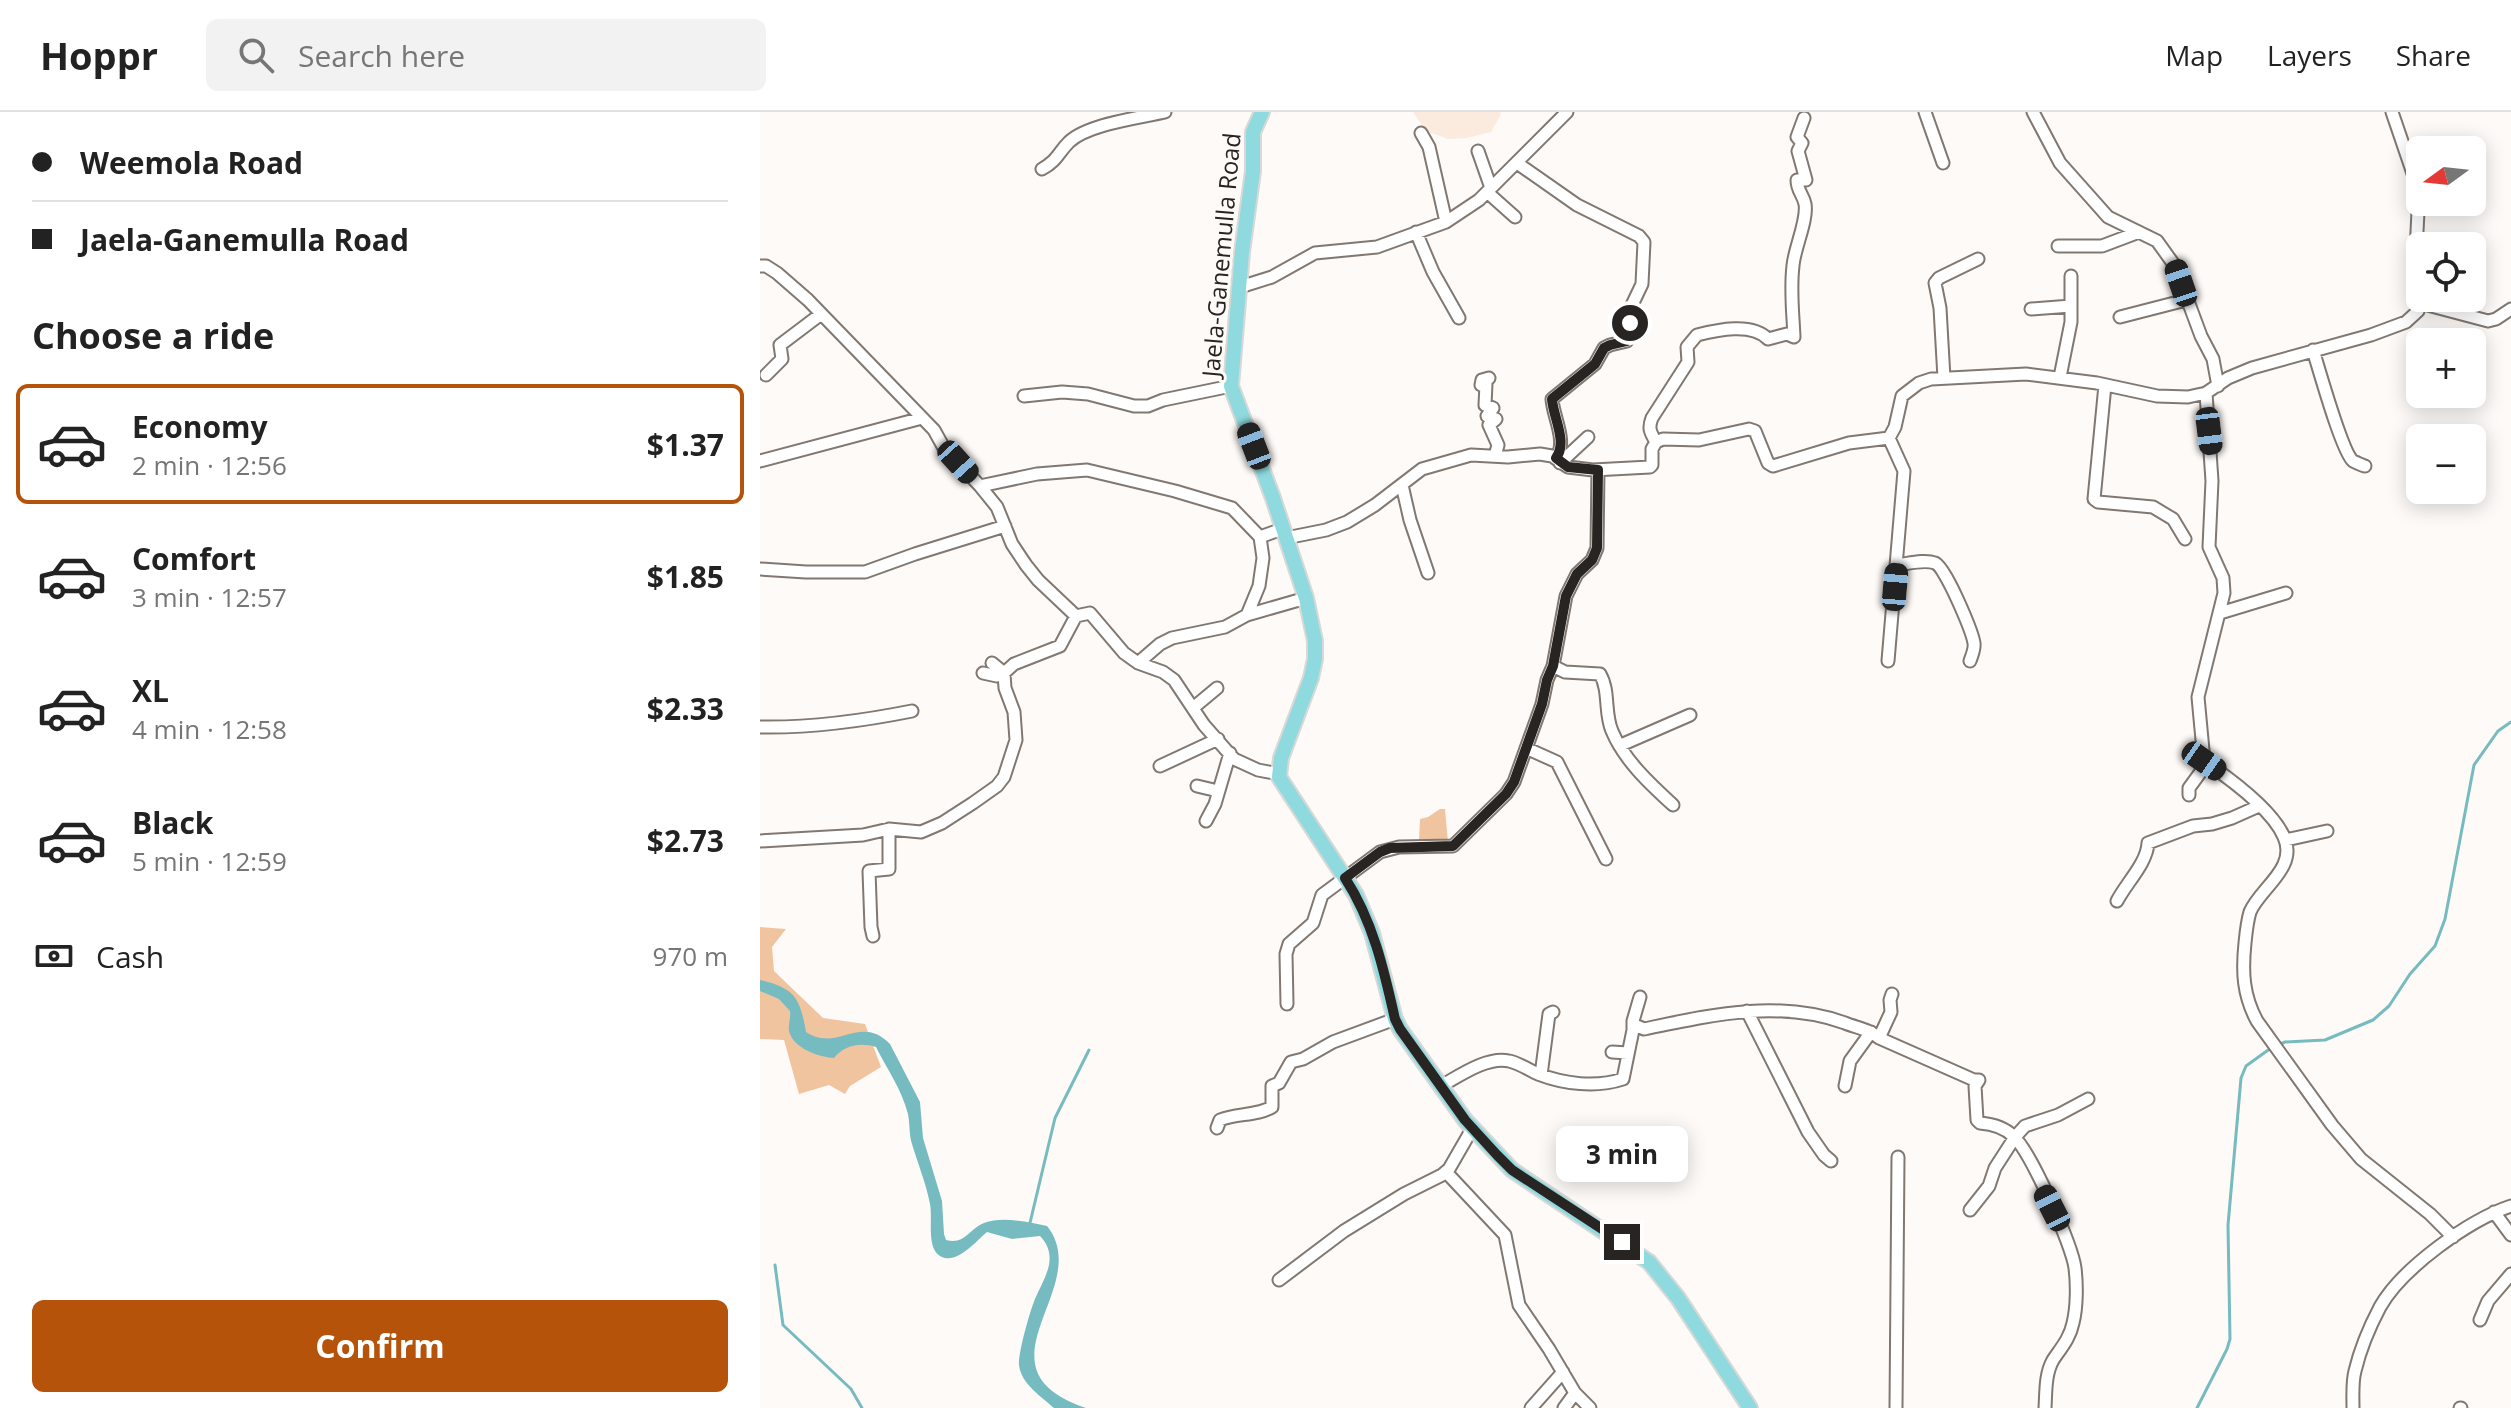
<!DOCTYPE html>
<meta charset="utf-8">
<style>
:root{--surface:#fff;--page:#f2f2f2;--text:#222;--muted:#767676;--line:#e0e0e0;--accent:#b45309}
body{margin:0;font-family:"Open Sans",sans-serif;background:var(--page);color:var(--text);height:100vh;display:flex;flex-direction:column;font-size:30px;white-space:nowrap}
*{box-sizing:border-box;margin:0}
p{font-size:26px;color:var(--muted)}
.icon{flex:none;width:44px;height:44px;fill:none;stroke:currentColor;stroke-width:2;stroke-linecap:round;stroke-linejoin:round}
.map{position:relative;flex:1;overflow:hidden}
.details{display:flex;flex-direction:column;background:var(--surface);width:760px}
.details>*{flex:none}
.top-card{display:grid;align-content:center;height:176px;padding:0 32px;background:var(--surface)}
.needle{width:52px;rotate:255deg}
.tools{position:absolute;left:1646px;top:24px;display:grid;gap:16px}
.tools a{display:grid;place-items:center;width:80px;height:80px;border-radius:12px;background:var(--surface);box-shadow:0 4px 20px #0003;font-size:40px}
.end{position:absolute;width:36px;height:36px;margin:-18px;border:10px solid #272421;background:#fff;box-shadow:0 0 0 4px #fff}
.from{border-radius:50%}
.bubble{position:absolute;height:56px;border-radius:12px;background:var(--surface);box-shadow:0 4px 20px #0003;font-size:26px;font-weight:700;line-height:56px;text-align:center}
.car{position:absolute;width:24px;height:48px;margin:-24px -12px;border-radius:10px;box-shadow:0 0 6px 2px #0007;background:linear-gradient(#222 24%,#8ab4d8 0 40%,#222 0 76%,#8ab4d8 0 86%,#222 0)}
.top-card b{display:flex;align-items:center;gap:28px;height:76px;font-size:30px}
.top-card b+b{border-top:2px solid var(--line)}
.top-card i{width:20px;height:20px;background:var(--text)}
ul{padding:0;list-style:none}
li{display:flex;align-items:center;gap:24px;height:120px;margin:0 16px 12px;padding:0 16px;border:4px solid transparent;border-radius:12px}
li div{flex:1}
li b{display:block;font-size:30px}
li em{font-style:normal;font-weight:700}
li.current{border-color:var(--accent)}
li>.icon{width:72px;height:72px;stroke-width:1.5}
h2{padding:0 32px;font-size:36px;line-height:96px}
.pay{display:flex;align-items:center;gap:20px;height:88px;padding:0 32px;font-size:30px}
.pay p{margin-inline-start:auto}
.cta{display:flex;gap:16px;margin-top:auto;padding:16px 32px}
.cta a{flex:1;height:92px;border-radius:12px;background:var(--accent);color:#fff;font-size:32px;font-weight:700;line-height:92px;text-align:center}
header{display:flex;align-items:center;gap:48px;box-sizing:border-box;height:112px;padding:0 40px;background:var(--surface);border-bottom:2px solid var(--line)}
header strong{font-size:38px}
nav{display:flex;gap:44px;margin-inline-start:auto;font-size:28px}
.search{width:560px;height:72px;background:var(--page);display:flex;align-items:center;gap:20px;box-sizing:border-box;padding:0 28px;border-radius:12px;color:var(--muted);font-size:30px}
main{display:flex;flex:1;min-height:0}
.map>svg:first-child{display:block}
.built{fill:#fbebde}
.green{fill:#f1c4a0}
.water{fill:#75bbbf}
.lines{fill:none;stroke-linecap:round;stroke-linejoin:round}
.stream{stroke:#75bbbf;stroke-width:3}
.minor-casing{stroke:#807871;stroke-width:15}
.major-casing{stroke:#d8d8d7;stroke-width:18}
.minor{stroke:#fff;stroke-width:11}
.major{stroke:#8fdade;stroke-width:14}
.route{stroke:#272421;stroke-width:10}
.labels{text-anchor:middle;stroke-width:6;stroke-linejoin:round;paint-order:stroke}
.street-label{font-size:24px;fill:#272421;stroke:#fefaf7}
</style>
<header>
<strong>Hoppr</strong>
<div class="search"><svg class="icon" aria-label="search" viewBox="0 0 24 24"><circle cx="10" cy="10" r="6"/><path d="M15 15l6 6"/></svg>Search here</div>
<nav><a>Map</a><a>Layers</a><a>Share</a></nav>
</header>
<main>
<section class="details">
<div class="top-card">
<b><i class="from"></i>Weemola Road</b>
<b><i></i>Jaela-Ganemulla Road</b>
</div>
<h2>Choose a ride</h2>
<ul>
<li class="current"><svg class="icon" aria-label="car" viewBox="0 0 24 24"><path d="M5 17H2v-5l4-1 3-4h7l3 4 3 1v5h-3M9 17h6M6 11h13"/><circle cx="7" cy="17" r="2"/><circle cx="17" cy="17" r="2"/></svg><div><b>Economy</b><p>2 min · 12:56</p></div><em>$1.37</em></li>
<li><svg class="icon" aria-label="car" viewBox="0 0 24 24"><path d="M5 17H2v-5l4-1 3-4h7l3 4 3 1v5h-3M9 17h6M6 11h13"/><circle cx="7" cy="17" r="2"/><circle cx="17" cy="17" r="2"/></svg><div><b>Comfort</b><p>3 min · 12:57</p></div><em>$1.85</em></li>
<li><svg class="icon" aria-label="car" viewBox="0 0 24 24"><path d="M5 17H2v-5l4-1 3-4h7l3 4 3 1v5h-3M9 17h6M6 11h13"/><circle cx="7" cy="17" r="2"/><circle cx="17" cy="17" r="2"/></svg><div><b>XL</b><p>4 min · 12:58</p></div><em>$2.33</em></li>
<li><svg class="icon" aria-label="car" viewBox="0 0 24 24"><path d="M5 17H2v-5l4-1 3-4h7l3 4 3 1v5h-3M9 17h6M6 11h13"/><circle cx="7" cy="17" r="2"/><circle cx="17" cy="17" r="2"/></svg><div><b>Black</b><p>5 min · 12:59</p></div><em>$2.73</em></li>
</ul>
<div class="pay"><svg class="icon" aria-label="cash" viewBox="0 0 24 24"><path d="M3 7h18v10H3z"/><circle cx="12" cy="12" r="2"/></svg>Cash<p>970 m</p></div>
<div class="cta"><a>Confirm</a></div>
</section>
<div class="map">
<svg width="1751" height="1296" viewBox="0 0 1751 1296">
<rect width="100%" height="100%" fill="#fefaf7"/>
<path class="built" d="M653 0H740L741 2 731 20 707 26 688 27 666 19Z"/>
<path class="green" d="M680 697H685L688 730 662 731 659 729 660 707 668 705Z
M0 815 26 817 12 835 14 859 63 906 105 912 121 955 90 974 85 982 69 973 39 982 24 928 0 927Z"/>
<path class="water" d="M0 868C35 876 40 886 46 920 78 941 100 901 130 932L160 990 163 1026 182 1089 184 1122 186 1128C205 1133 209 1117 224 1111 242 1104 269 1110 287 1114 336 1175 208 1256 326 1296H294C282 1285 261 1272 259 1253 258 1241 270 1199 275 1187 284 1166 300 1145 280 1124L252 1127 227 1120C216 1129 196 1154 180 1144 166 1136 173 1106 170 1092 166 1071 158 1052 152 1032 149 1023 150 1012 148 1002 142 978 127 957 116 935 101 930 84 933 74 946 58 945 33 936 29 919 28 912 31 906 30 899L19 887 0 879Z"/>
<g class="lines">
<path class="stream" d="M1518 933 1525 930 1565 928 1613 908 1629 894 1650 862 1675 834 1685 807 1714 653 1738 619 1751 610
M269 1115 295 1006 329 938
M15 1153 23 1213 91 1277 102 1296
M1437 1296 1467 1237 1470 1227 1468 1113 1481 966 1486 954 1511 936"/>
<defs>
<path id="minor" d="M1165 0 1183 51
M1273 0 1300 51 1348 105 1397 129 1415 154 1441 224 1453 247 1458 274
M1632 0 1659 79 1656 140 1660 173
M661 21 669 35 686 110
M718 39 731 76
M757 51 817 93 879 124 884 130 882 172 872 193 868 227 867 229 850 233 844 236 835 252 792 287C793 305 808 330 796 346
M282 57C297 49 298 41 309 30 328 12 379 6 405 0
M727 80 755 105
M656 120 673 160 699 206
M1298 134H1342L1379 120
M0 154H6L17 161 48 188 174 318 184 336 220 374 277 362 327 358 415 379 472 396 500 425 503 446 499 474 487 503
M480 175 512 165 555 141 617 135 686 110 719 88 807 0
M1660 191 1728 209 1736 207 1751 197
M1271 197 1311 194
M1360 205 1426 188
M1553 238C1559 257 1582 340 1593 349 1595 350 1604 354 1605 354
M6 263 22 247 20 233 61 202
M1300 265 1311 210V164
M729 266 722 268 721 273 726 272 725 293 733 296 727 304 736 307 729 313 738 333 735 344
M1184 266 1180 196 1175 171 1179 166 1218 147
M1345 273 1334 387 1338 390 1393 395 1413 407 1425 427
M264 284 302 280 328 282 374 294H388L403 288 471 274
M896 330C890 320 888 316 892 306L928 250 927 235 937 223C957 218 992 210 1008 227L1027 222 1034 225C1033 201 1030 178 1033 154 1034 137 1048 108 1045 92 1043 82 1037 79 1037 68H1046L1038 39 1042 31 1037 25 1044 6
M0 349 162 306
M800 351 828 325
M642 373 650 408 668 461
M220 374 237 395 252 432 266 453 278 468 316 504
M500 425 522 417
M526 426 566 418 587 410 615 393 662 357 711 343 748 345 780 342 792 344 808 355 833 358 890 355 892 353V337L896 330 903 327 939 328 989 317 995 319 1008 351 1013 354 1089 331 1129 326 1135 315 1142 284 1159 271 1171 267 1266 262 1337 271 1397 284 1428 285 1446 281 1468 266 1492 256 1611 223 1646 210 1658 199 1661 186
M1136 453C1147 452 1164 447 1175 451 1185 454 1212 519 1214 531 1215 537 1212 543 1210 549
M0 457 46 460H105L155 442 245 414
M1460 501 1526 481
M1128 549 1144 359 1129 326
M378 551 400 532 412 526 465 515 487 503 546 486
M793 554 805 560 840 562C850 579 844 601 852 619 864 648 890 672 913 693
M223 561 237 564 244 561 232 551
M433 596 457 576
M0 615C51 616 102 609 152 599
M861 633 930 603
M766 636 797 650 846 747
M1444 649C1469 666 1512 697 1524 725 1538 756 1500 776 1490 800 1487 810 1486 821 1485 831 1482 860 1483 883 1497 909L1572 1013 1601 1047 1670 1102 1693 1125
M400 654 458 627
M437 674 458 679
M1429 683V676L1440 661 1444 649 1438 585 1464 481 1463 466 1449 435 1452 369 1446 281
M446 709 455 692 470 641
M1526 728 1567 719
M0 729 103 723 129 717 161 720 182 711 213 691 237 674 244 665 256 628 254 600 245 576 244 561 254 552 300 534 316 504 330 501 364 541 378 551 403 560 414 568 444 613 474 647 498 658 519 662
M1357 789C1367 770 1387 751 1388 731L1433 714 1452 712 1472 706 1499 694
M113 824 111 815 109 759 129 757V717
M527 892 526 842 529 832 553 811 562 783 620 740 639 735 693 734 746 682 754 670 782 592 787 568 793 554 806 484 817 462 832 448 837 436 838 358
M987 899 1048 1020 1064 1043 1071 1049
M873 918V909L880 885
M1119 926 1131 900 1130 888 1132 882
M852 940 868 941
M781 963 789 902 793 900
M681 974C699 964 727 944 749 949 759 951 769 958 778 962 804 972 836 976 863 967L873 918 877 914 884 917C951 903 1018 887 1085 911 1097 916 1109 917 1119 926L1214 968H1219L1215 974 1217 1008 1220 1011C1232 1012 1244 1015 1253 1024 1270 1038 1312 1133 1315 1156 1317 1172 1317 1195 1313 1211 1310 1226 1301 1236 1293 1248 1285 1262 1286 1280 1285 1296
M1085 974 1090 949 1111 920
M457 1016 460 1008C476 1001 497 1004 512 995V974L519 971 531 950 543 947 573 930 635 907
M686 1060 745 1123 759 1193 789 1237 815 1281 830 1296
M1210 1098 1229 1074 1235 1056 1255 1025 1265 1014 1298 1003 1328 987
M1734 1100 1751 1123
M519 1168 584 1119 644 1082 682 1063 689 1057 712 1017
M1720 1208 1728 1189 1751 1162
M771 1296 803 1260
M804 1296 815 1281
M1136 1296 1138 1045
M1593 1296C1593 1284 1592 1270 1595 1259 1600 1238 1610 1214 1620 1195 1642 1156 1709 1108 1751 1094
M1700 1296H1701"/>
<path id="major" d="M502 0 493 20V59L482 140 471 274 513 386 546 486 555 529V547L551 566 521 646 519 665 596 783 612 821 635 907 640 917 705 1008 752 1058 889 1150 918 1186 990 1296"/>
</defs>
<use href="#minor" class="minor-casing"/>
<use href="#major" class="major-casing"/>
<use href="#minor" class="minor"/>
<use href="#major" class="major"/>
</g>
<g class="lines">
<path class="route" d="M862 1130 752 1058 737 1043 705 1008 640 917 635 907C624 858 613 809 585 766L620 740 630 736 693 734 746 682 754 670 782 592 787 568 793 554 806 484 817 462 832 448 837 436 838 358 808 355 796 346C808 330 793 305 792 287L835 252 844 236 850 233 867 229 870 211"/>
</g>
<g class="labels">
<g class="street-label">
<text transform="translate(462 143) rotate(-85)" y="8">Jaela-Ganemulla Road</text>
</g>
</g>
</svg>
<div class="tools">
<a><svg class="needle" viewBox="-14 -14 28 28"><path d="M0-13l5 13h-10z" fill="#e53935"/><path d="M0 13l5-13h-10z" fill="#767676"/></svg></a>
<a><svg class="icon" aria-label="locate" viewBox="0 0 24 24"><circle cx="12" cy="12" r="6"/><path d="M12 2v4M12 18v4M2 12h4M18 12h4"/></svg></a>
<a>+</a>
<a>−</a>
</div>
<i class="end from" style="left:870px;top:211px"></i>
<i class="end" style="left:862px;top:1130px"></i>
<div class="bubble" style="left:796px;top:1014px;width:132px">3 min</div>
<i class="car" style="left:1421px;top:171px;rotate:341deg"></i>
<i class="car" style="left:1449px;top:319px;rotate:173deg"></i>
<i class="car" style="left:494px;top:334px;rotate:339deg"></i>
<i class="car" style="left:198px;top:350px;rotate:138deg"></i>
<i class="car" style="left:1135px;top:475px;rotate:5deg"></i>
<i class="car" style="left:1444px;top:649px;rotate:125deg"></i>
<i class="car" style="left:1292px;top:1096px;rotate:333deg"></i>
</div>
</main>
